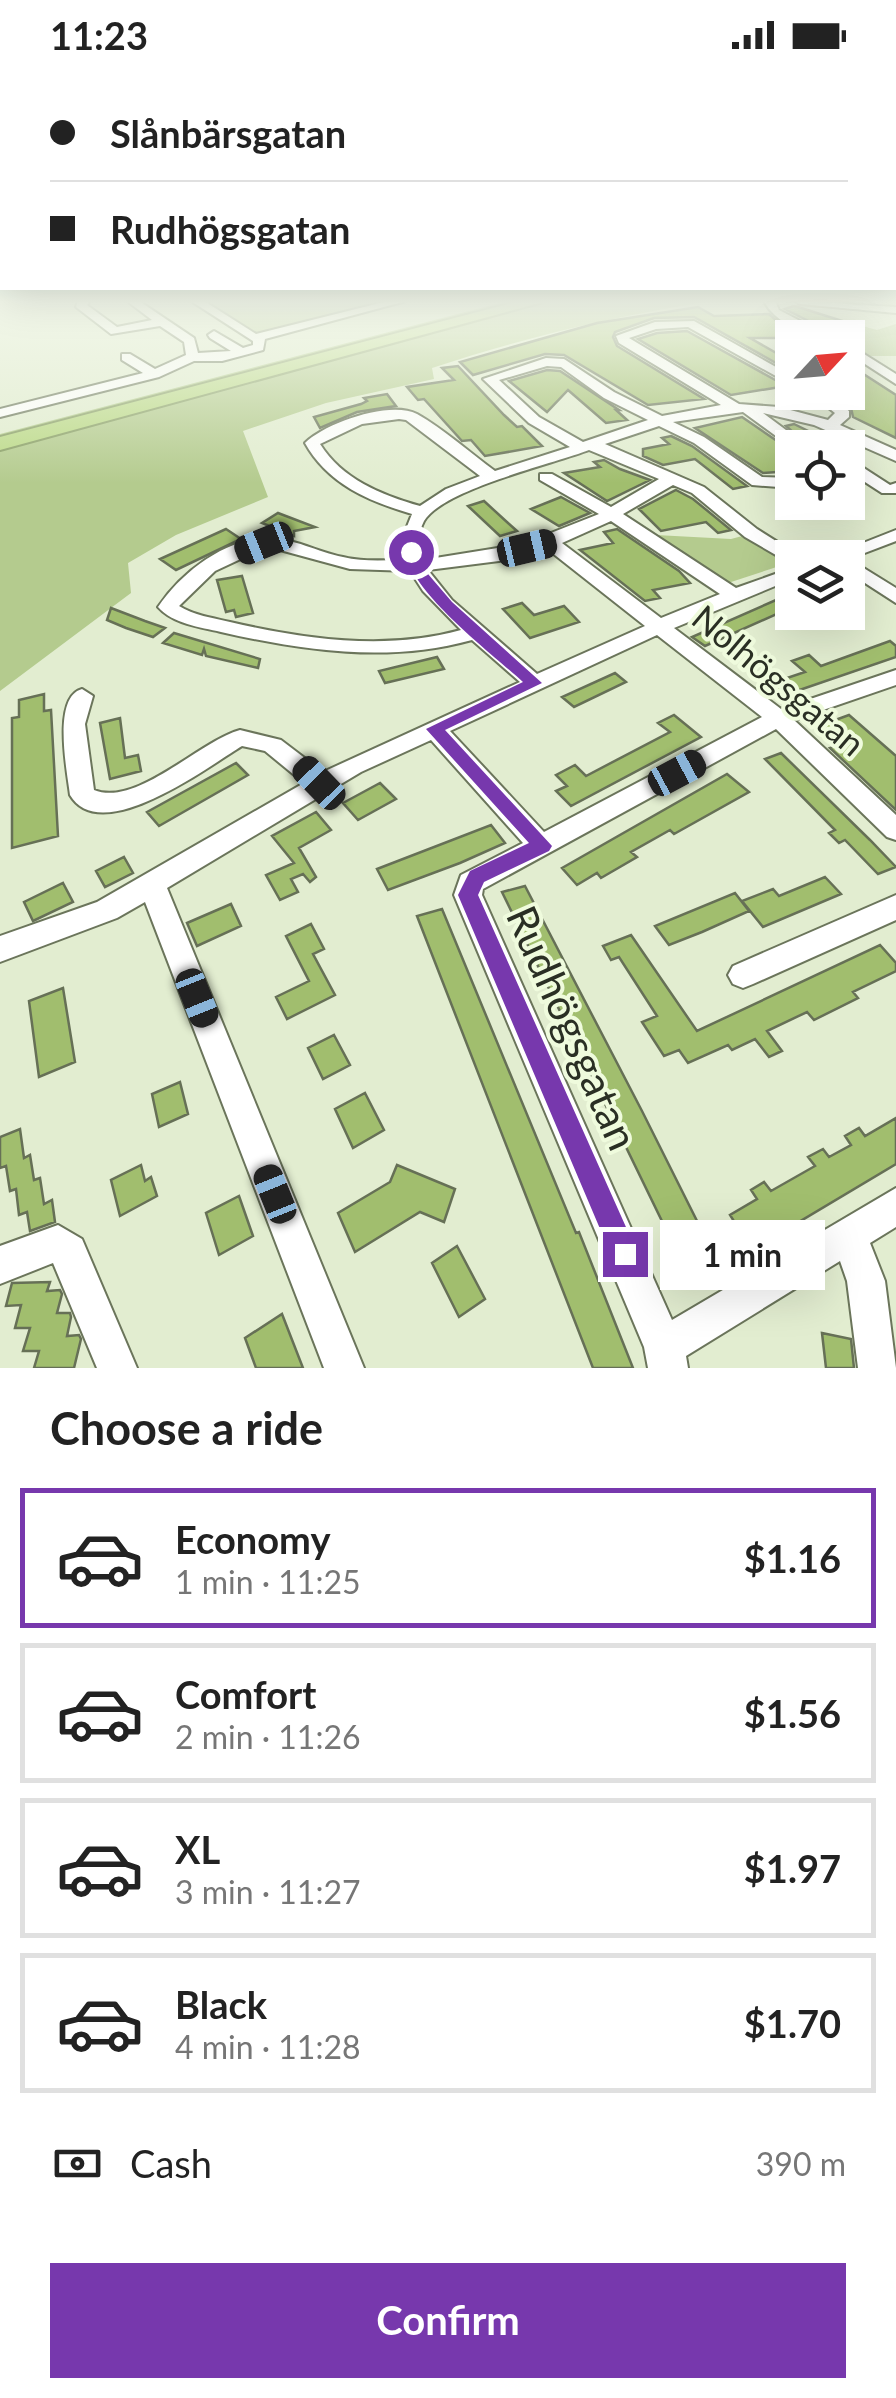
<!DOCTYPE html>
<meta charset="utf-8">
<style>
:root{--surface:#fff;--page:#f6f6f6;--text:#222;--muted:#767676;--line:#e0e0e0;--accent:#7738ad}
body{margin:0;font-family:Lato,sans-serif;background:var(--page);color:var(--text);height:100vh;display:flex;flex-direction:column;font-size:38px;white-space:nowrap}
*{box-sizing:border-box;margin:0}
p{font-size:32px;color:var(--muted)}
.icon{flex:none;width:55px;height:55px;fill:none;stroke:currentColor;stroke-width:2;stroke-linecap:round;stroke-linejoin:round}
.map{position:relative;height:1298px;overflow:hidden}
.details{display:flex;flex-direction:column;background:var(--surface);flex:1}
.details>*{flex:none}
.guide{position:absolute;left:0px;top:0px;width:898px;height:220px;box-shadow:0 10px 40px #0002;display:grid;align-content:center;height:220px;padding:0 50px;background:var(--surface)}
.needle{width:65px;rotate:64deg}
.fabs{position:absolute;left:775px;top:250px;display:grid;gap:20px}
.fabs a{display:grid;place-items:center;width:90px;height:90px;border-radius:0px;background:var(--surface);box-shadow:0 10px 40px #0002;font-size:50px}
.end{position:absolute;width:45px;height:45px;margin:-22px;border:12px solid #7738ad;background:#fff;box-shadow:0 0 0 5px #fff}
.from{border-radius:50%}
.bubble{position:absolute;height:70px;border-radius:0px;background:var(--surface);box-shadow:0 10px 40px #0002;font-size:32px;font-weight:700;line-height:70px;text-align:center}
.car{position:absolute;width:30px;height:60px;margin:-30px -15px;border-radius:12px;box-shadow:0 0 8px 2px #0007;background:linear-gradient(#222 24%,#8ab4d8 0 40%,#222 0 76%,#8ab4d8 0 86%,#222 0)}
.guide b{display:flex;align-items:center;gap:35px;height:95px;font-size:38px}
.guide b+b{border-top:2px solid var(--line)}
.guide i{width:25px;height:25px;background:var(--text)}
ul{padding:0;list-style:none}
li{display:flex;align-items:center;gap:30px;height:140px;margin:0 20px 15px;padding:0 30px;border:5px solid var(--line);border-radius:0px}
li div{flex:1}
li b{display:block;font-size:38px}
li em{font-style:normal;font-weight:700}
li.on{border-color:var(--accent)}
li>.icon{width:90px;height:90px;stroke-width:1.5}
h2{padding:0 50px;font-size:45px;line-height:120px}
.pay{display:flex;align-items:center;gap:25px;height:110px;padding:0 50px;font-size:38px}
.pay p{margin-inline-start:auto}
.primary-button{display:flex;gap:20px;margin-top:auto;padding:20px 50px}
.primary-button a{flex:1;height:115px;border-radius:0px;background:var(--accent);color:#fff;font-size:40px;font-weight:700;line-height:115px;text-align:center}
.status{display:flex;justify-content:space-between;align-items:center;height:70px;padding:0 50px;background:var(--surface);direction:ltr}
.status svg{height:28px;fill:currentColor}
.map>svg:first-child{display:block}
.green{fill:#b4cb8e}
.building{fill:#a1be6e;stroke:#667056;stroke-width:2.5}
.lines{fill:none;stroke-linecap:round;stroke-linejoin:round}
.minor-casing{stroke:#6b755b;stroke-width:4}
.highway-casing{stroke:#889e64;stroke-width:4}
.minor{fill:#fff;fill-rule:evenodd}
.highway{fill:#bbd987;fill-rule:evenodd}
.route{fill:#7738ad}
.labels{text-anchor:middle;stroke-width:8;stroke-linejoin:round;paint-order:stroke}
.street-label{font-size:35px;fill:#2a2f24;stroke:#effbdd}
.near-street-label{font-size:42px;fill:#2a2f24;stroke:#effbdd}
</style>
<div class="status"><b>11:23</b><svg viewBox="0 0 49 12"><path d="M0 12V9h3v3zM5 12V6h3v6zM10 12V3h3v9zM15 12V0h3v12zM26 1h20v11H26zM47 4h2v5h-2z"/></svg></div>
<div class="map">
<svg width="896" height="1298" viewBox="0 0 896 1298">
<rect width="100%" height="100%" fill="#e2edd0"/>
<path class="green" d="M201 231H394L259 267Z
M507 231H528L0 370V364Z
M554 231H712C614 246 526 267 432 298L434 309 326 333 243 361 268 427 176 465 128 493 131 523 0 621V379Z
M855 254 877 260 896 254V286H865L848 276V268L828 266Z
M656 465 731 469 746 465 792 492 728 513Z"/>
<path class="building" d="M794 236 798 237 849 253 828 261 785 239Z
M698 237 714 246 769 244 782 256 808 268H750L792 292V302L694 247 654 248 615 262 613 267 617 276 704 329 648 335 564 285 545 284 473 305 460 292 597 253Z
M687 261 786 316 731 325 638 269 657 263Z
M848 294 896 325V368L853 347 851 338 831 322H848Z
M458 296 504 345 517 357 522 356 542 376 485 386 471 370 462 371 424 329 418 330 407 317 454 310 442 298Z
M547 300 560 301 619 340H616L627 350 606 353 568 320 547 342 509 311Z
M387 324 396 336 357 342 320 358 314 347 361 334 367 331 364 328Z
M742 347 780 373 793 372 794 363 786 356 794 354 843 378H792V401L763 403 695 358Z
M671 366 692 376 747 416 733 419 695 389 663 395 643 386V379L669 374 662 368Z
M604 390 620 399 650 410 607 431 564 403 600 397 594 392Z
M676 420 693 429 731 460 718 463 706 452 661 461 639 439Z
M561 427 590 443 559 456 531 439Z
M484 431 508 453 517 461 500 466 468 436Z
M278 443 315 457 294 461V466L262 453Z
M226 459 241 469 176 500 160 489Z
M617 459 679 501 690 513 653 520 660 528 645 531 580 480 613 473 604 462Z
M242 506 253 543 236 547 234 540 226 542 217 510Z
M776 530 788 539 705 576 692 567Z
M522 533 534 545 564 536 579 552 530 568 503 539Z
M111 538 145 551 165 558 153 567 126 558 107 550Z
M174 563 260 589 258 598 206 586 204 579 202 585 163 573Z
M890 571 896 576V587L782 626 769 614 805 602 792 591 809 585 821 596Z
M437 587 444 599 385 613 379 601Z
M615 603 626 612 574 637 562 627Z
M44 624V641L51 640 58 766 12 778V648L19 647V630Z
M674 645 701 667 571 736 556 721 567 716 556 705 575 695 586 706 670 662 658 653Z
M849 645 896 686V740L830 678 836 676 816 657Z
M120 648 125 688 138 685 141 701 110 709 100 653Z
M781 683 870 770 896 797 878 804 845 770 839 773 829 763 835 760 765 689Z
M236 693 248 705 159 756 147 742Z
M727 704 749 722 674 764 670 760 631 782 637 787 601 808 597 803 577 815 562 798Z
M380 713 396 729 358 750 343 733Z
M316 742 331 760 299 778 316 807 310 812 303 804 291 809 298 822 280 830 266 805 294 793 272 766Z
M491 755 505 773 460 793 388 820 377 799Z
M124 787 133 803 105 817 96 801Z
M825 807 841 824 763 857 742 831 773 819 779 826Z
M63 813 73 832 33 851 24 832Z
M525 816 642 1041 707 1171 678 1184 502 822Z
M735 823 749 841 702 862 669 875 655 856Z
M231 834 241 856 197 876 187 853Z
M442 839 576 1163 579 1162 633 1298H593L417 846Z
M311 854 324 879 313 884 335 925 287 949 276 927 309 911 286 866Z
M631 865 697 961 880 875 896 893V901L853 922 858 928 814 950 807 942 767 961 782 981 769 987 755 969 732 980 728 975 688 993 679 980 664 986 642 952 657 946 619 887 611 890 603 876Z
M63 918 75 992 39 1007 29 931Z
M334 965 350 995 323 1009 308 978Z
M180 1012 188 1044 159 1057 152 1024Z
M365 1023 384 1060 353 1078 335 1039Z
M896 1048V1094L752 1180 730 1145 757 1129 751 1120 764 1112 771 1121 815 1096 808 1087 823 1079 829 1087 851 1075 845 1066 859 1058 865 1066Z
M20 1059 24 1088 30 1085 34 1110 40 1108 44 1134 52 1130 55 1152 30 1161 27 1142 19 1145 16 1119 10 1121 6 1096 0 1098V1067Z
M141 1095 145 1111 151 1107 157 1126 120 1146 111 1110Z
M397 1095 455 1119 444 1152 420 1142 355 1182 338 1143 390 1112Z
M239 1126 253 1166 219 1185 206 1143Z
M457 1176 485 1229 459 1247 432 1193Z
M50 1212 47 1221 60 1220 62 1224 57 1243H70L71 1247 67 1266 79 1265 81 1269 74 1298H34L39 1281H23L30 1258H15L21 1235 6 1236 12 1213Z
M282 1244 303 1298H256L245 1268Z
M822 1263 851 1269 854 1298H826Z"/>
<g class="lines">
<defs>
<path id="minor" d="M78 231H90L87 235 117 257 152 250 127 231H139L194 268 198 283 231 281 210 268 208 265 214 261 243 278 253 275V271L191 231H204L256 264 388 231H406L265 269 263 280 222 291H194L159 307 0 347V339L143 303 122 290V284H130L155 299 186 285 184 272 160 256 111 264 76 237Z
M764 231H775L779 240 833 268C808 268 775 253 764 231Z
M795 231 896 237V243L800 234Z
M694 251 792 306V315L688 257 656 259 629 268 739 334 779 337 828 350 835 343 808 322H824L849 341V347L840 355 896 380V391L814 355 763 343 790 363V369H780L743 342 673 352 704 367 762 407 792 408V418L752 415 694 373 659 356 605 374 704 417 757 459 803 488H792V493L788 492 745 467 692 423 673 415 623 444 736 518 792 498V509L674 558 781 639 896 600V615L794 650 896 745V770L887 767 776 659 483 819 482 825 672 1250 896 1118V1157L870 1173 885 1211 896 1298H858L847 1211 840 1191 686 1286 688 1298H648L644 1277 454 825 461 805 523 773 431 670 361 702 167 818 364 1298H324L145 832 117 848 0 892V866L97 832 304 713 265 681 242 676C209 696 101 778 70 725 67 701 52 627 82 619L93 626 85 654 94 720C137 737 198 672 240 660L281 670 323 702 520 612 472 570C389 593 304 581 221 562 200 557 173 554 158 537 181 503 224 469 267 468 293 468 318 482 343 487 363 492 385 490 406 490L402 469 412 444C368 431 328 414 305 373 325 353 390 330 417 344 444 359 470 383 495 401L570 377 529 353 483 309 546 288 564 289 614 322 662 346 721 335 619 273 616 266 655 252ZM547 296 561 297 604 328 648 350 583 372 539 347 499 310ZM399 349 406 350 480 406 446 419 420 436C381 425 342 409 320 374L362 354ZM589 380 659 409 611 437 552 404H540V410L599 444 523 474 423 490C419 477 417 464 424 451 443 419 553 394 589 380ZM611 451 720 524 661 548 562 473ZM546 478 645 556 537 604 452 530 428 500 499 491ZM262 479 280 480 350 499 410 501 423 521 461 560C386 581 304 569 230 552 213 548 193 545 179 536L215 501ZM657 565 762 647 544 762 450 661Z
M848 274 896 304V314L848 283Z
M848 392 856 393 890 415 896 413V423H882L848 401Z
M848 421 860 427V435L842 436 840 432H848Z
M896 460V471L849 489 896 518V533L848 502V488H825Z
M896 825V850L753 914 743 918 733 914 728 905 733 896Z
M58 1155 82 1169 137 1298H97L53 1193 0 1214V1176Z"/>
<path id="highway" d="M520 231H547L0 380V367Z"/>
</defs>
<use href="#minor" class="minor-casing"/>
<use href="#highway" class="highway-casing"/>
<use href="#minor" class="minor"/>
<use href="#highway" class="highway"/>
</g>
<linearGradient id="sky" x2="0" y2="1"><stop stop-color="#82aeae"/><stop offset="0.56" stop-color="#f2f7ea"/><stop offset="1" stop-color="#f2f7ea" stop-opacity="0"/></linearGradient>
<rect width="896" height="413" fill="url(#sky)"/>
<path class="route" d="M406 480H416L428 504 452 532 542 613 445 660 552 776 549 781 484 812 478 825 638 1184 634 1194 625 1198 615 1194 458 825 470 801 529 773 426 659 523 612C493 584 407 520 406 480Z"/>
<g class="labels">
<g class="street-label">
<text transform="translate(778 611) rotate(40)" y="12">Nolhögsgatan</text>
</g>
<g class="near-street-label">
<text transform="translate(572 958) rotate(66)" y="15">Rudhögsgatan</text>
</g>
</g>
</svg>
<div class="fabs">
<a><svg class="needle" viewBox="-14 -14 28 28"><path d="M0-13l5 13h-10z" fill="#e53935"/><path d="M0 13l5-13h-10z" fill="#767676"/></svg></a>
<a><svg class="icon" aria-label="locate" viewBox="0 0 24 24"><circle cx="12" cy="12" r="6"/><path d="M12 2v4M12 18v4M2 12h4M18 12h4"/></svg></a>
<a><svg class="icon" aria-label="layers" viewBox="0 0 24 24"><path d="M12 4l9 5-9 5-9-5zM3 14l9 5 9-5"/></svg></a>
</div>
<i class="end from" style="left:411px;top:482px"></i>
<i class="end" style="left:625px;top:1184px"></i>
<div class="bubble" style="left:660px;top:1150px;width:165px">1 min</div>
<i class="car" style="left:264px;top:473px;rotate:248deg"></i>
<i class="car" style="left:527px;top:478px;rotate:77deg"></i>
<i class="car" style="left:677px;top:703px;rotate:62deg"></i>
<i class="car" style="left:319px;top:713px;rotate:316deg"></i>
<i class="car" style="left:197px;top:928px;rotate:158deg"></i>
<i class="car" style="left:275px;top:1124px;rotate:338deg"></i>
<div class="guide">
<b><i class="from"></i>Slånbärsgatan</b>
<b><i></i>Rudhögsgatan</b>
</div>
</div>
<section class="details">
<h2>Choose a ride</h2>
<ul>
<li class="on"><svg class="icon" aria-label="car" viewBox="0 0 24 24"><path d="M5 17H2v-5l4-1 3-4h7l3 4 3 1v5h-3M9 17h6M6 11h13"/><circle cx="7" cy="17" r="2"/><circle cx="17" cy="17" r="2"/></svg><div><b>Economy</b><p>1 min · 11:25</p></div><em>$1.16</em></li>
<li><svg class="icon" aria-label="car" viewBox="0 0 24 24"><path d="M5 17H2v-5l4-1 3-4h7l3 4 3 1v5h-3M9 17h6M6 11h13"/><circle cx="7" cy="17" r="2"/><circle cx="17" cy="17" r="2"/></svg><div><b>Comfort</b><p>2 min · 11:26</p></div><em>$1.56</em></li>
<li><svg class="icon" aria-label="car" viewBox="0 0 24 24"><path d="M5 17H2v-5l4-1 3-4h7l3 4 3 1v5h-3M9 17h6M6 11h13"/><circle cx="7" cy="17" r="2"/><circle cx="17" cy="17" r="2"/></svg><div><b>XL</b><p>3 min · 11:27</p></div><em>$1.97</em></li>
<li><svg class="icon" aria-label="car" viewBox="0 0 24 24"><path d="M5 17H2v-5l4-1 3-4h7l3 4 3 1v5h-3M9 17h6M6 11h13"/><circle cx="7" cy="17" r="2"/><circle cx="17" cy="17" r="2"/></svg><div><b>Black</b><p>4 min · 11:28</p></div><em>$1.70</em></li>
</ul>
<div class="pay"><svg class="icon" aria-label="cash" viewBox="0 0 24 24"><path d="M3 7h18v10H3z"/><circle cx="12" cy="12" r="2"/></svg>Cash<p>390 m</p></div>
<div class="primary-button"><a>Confirm</a></div>
</section>
